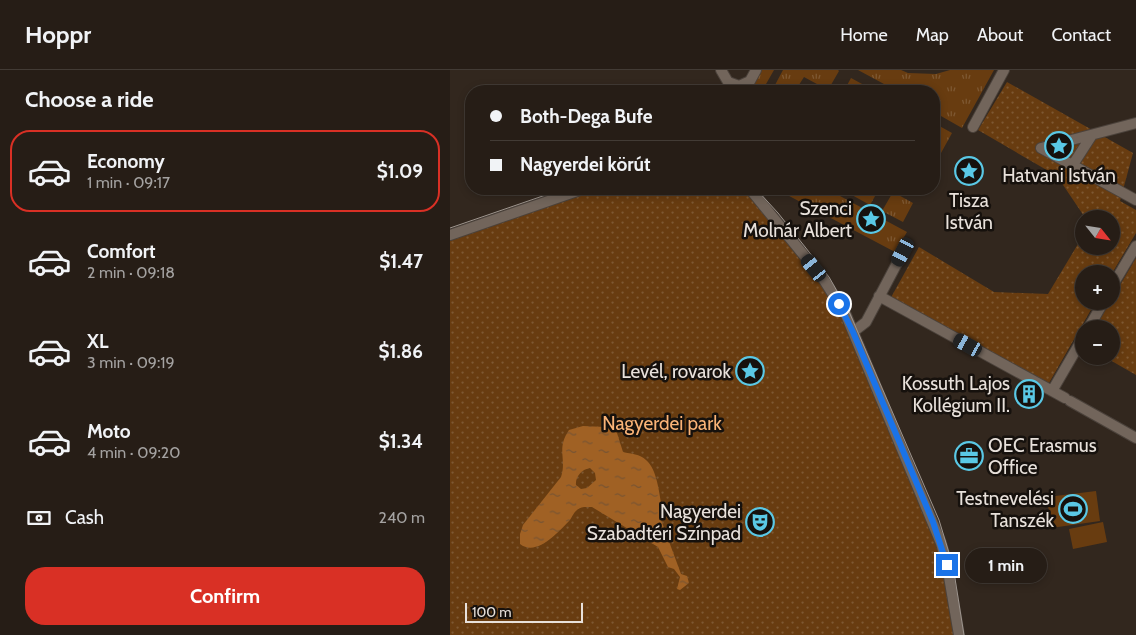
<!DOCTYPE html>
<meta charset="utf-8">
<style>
:root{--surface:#261d16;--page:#322a23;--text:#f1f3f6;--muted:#a4a2a1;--line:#423b35;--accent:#d93025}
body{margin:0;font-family:Cabin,sans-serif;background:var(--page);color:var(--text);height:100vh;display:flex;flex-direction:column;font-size:19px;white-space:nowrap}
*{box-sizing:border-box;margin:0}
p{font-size:16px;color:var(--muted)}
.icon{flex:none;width:28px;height:28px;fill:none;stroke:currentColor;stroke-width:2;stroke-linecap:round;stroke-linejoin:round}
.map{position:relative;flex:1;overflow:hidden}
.details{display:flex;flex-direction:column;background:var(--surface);width:450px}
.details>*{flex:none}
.top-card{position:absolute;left:15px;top:15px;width:475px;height:110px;border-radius:20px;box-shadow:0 2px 8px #0003,0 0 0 1px var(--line);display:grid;align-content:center;height:110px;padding:0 25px;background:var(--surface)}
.needle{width:32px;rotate:120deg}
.tools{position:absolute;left:625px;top:140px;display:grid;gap:10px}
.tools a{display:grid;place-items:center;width:45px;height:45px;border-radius:50%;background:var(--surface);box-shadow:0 2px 8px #0003,0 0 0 1px var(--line);font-size:25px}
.scale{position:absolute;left:15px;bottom:12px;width:118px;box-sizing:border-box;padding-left:5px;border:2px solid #e8e1db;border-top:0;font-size:14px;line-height:18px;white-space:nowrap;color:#e8e1db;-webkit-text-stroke:4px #16110d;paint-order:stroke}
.end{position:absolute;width:22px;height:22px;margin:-11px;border:6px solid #1a73e8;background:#fff;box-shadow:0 0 0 2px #fff}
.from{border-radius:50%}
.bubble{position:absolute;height:35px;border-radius:18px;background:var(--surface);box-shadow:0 2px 8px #0003,0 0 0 1px var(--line);font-size:16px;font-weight:700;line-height:35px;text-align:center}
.car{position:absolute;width:15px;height:30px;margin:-15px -8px;border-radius:6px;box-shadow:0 0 4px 1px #0007;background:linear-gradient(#222 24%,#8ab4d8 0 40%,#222 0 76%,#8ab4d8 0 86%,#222 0)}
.top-card b{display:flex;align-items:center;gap:18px;height:48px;font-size:19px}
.top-card b+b{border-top:1px solid var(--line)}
.top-card i{width:12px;height:12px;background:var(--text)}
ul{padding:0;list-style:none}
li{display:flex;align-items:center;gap:15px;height:82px;margin:0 10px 8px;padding:0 15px;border:2px solid transparent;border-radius:20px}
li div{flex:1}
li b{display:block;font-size:19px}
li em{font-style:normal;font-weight:700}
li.on{border-color:var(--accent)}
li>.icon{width:45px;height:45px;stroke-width:1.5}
h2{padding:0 25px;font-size:22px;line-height:60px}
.pay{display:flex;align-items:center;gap:12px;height:55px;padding:0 25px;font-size:19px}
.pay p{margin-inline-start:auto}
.primary-button{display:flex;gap:10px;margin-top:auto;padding:10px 25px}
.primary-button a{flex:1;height:58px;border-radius:20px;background:var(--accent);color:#fff;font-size:20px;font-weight:700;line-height:58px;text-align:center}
header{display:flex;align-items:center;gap:30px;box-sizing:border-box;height:70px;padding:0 25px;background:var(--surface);border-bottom:1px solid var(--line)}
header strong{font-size:24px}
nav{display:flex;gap:28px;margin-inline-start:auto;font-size:18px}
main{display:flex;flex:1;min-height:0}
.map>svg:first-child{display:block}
.grass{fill:url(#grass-tufts)}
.park{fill:url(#park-dots)}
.pitch{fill:#683c10}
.water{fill:url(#water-ripples);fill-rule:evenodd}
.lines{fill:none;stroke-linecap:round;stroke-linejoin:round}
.minor-casing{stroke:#4b423b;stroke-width:12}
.minor{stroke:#72655b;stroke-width:10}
.tram{stroke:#9f968f;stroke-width:1}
.route{stroke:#1a73e8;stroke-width:6}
.labels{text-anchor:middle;stroke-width:5;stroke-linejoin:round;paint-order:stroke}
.poi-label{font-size:19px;fill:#e8e1db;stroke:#16110d;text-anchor:end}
.park-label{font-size:19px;fill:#fab377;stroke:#16110d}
</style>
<header>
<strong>Hoppr</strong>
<nav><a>Home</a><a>Map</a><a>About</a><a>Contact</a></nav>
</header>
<main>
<section class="details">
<h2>Choose a ride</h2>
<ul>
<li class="on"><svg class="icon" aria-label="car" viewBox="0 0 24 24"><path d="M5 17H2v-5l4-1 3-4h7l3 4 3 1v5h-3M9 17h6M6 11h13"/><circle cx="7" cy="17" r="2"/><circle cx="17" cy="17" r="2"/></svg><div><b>Economy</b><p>1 min · 09:17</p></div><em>$1.09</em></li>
<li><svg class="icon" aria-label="car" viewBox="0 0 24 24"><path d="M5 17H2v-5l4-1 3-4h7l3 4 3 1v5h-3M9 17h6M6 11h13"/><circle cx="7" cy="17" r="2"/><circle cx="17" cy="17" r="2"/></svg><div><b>Comfort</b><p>2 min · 09:18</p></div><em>$1.47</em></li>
<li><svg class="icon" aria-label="car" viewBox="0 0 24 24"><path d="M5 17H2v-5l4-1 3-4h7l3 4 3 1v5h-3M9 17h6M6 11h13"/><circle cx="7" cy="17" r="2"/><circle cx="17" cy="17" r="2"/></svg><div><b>XL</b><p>3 min · 09:19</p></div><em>$1.86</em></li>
<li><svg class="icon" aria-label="car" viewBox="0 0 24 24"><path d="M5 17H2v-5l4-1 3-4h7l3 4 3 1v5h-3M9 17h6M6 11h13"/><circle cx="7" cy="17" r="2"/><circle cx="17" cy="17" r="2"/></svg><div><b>Moto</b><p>4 min · 09:20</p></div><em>$1.34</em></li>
</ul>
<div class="pay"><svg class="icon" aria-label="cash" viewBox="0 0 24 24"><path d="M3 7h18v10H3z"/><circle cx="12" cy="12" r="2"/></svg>Cash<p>240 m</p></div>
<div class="primary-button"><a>Confirm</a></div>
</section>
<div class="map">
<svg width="686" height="565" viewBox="0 0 686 565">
<defs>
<pattern id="grass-tufts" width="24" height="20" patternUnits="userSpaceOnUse" patternTransform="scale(1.25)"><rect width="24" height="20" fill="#683c10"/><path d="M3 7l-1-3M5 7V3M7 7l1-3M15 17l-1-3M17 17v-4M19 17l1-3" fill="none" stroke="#7e5832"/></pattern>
<pattern id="park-dots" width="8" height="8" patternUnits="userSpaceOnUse" patternTransform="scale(1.25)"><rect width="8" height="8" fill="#683c10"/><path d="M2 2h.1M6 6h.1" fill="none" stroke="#7e5832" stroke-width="1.8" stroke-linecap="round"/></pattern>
<pattern id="water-ripples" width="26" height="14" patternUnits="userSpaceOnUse" patternTransform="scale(1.25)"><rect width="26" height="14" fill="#a06124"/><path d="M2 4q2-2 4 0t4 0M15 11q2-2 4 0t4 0" fill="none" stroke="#785432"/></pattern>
</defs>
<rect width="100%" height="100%" fill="#32271e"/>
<path class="grass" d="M310 0H324L312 21H292L305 11Z
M333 0H388L389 1 378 20 354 7 345 21H336L325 15Z
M408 0H451L458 3 486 4 500 0H544L512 58 484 42V21H447Z
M401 8 425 21H394Z
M484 53 502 63 491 83 484 78Z
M326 119H377L457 162 445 182Z
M391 119H429L420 135Z
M443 122 463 133 453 152 432 141Z"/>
<path class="park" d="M557 12 683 83 670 131 686 140V163L661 205 634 204V231H646L599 313 595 314 439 231 469 177 544 222 598 224 634 164V176H661V149H636L607 106 528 60Z
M144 119H300L396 245 483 452 509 565H0V170Z
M686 188V305L653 286H661V259H644Z"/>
<path class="pitch" d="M646 421 650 451 601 458 597 427Z
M653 452 657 472 623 479 619 459Z"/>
<path class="water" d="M133 356 155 357 167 363 173 382C181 384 190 384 196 390 209 401 209 429 214 446L210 447 231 504 237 506 239 513 230 520 227 519 230 507 224 499 218 497 208 477 142 437C137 437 131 436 127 440 124 442 122 447 120 450 108 462 87 487 70 474V464L73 455 111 407C117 389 106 379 119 360ZM140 398 145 403 146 410 137 418 131 419 126 415C125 407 132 399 140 398Z"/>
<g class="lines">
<defs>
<path id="minor" d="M271 0 278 12 289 16 300 11 306 0
M523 57 554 0
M591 78 686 130
M591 78 686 53
M622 96 642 65
M300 119 374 210 396 245 491 473 497 495 509 565
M0 165 133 119
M661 218 686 176
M429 226 615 328
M638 259 654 231
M403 262 416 252 453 182
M602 321 634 266
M620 331 686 368"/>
</defs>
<use href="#minor" class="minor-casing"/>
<use href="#minor" class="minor"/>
<path class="tram" d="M306 119 328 143 379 207 400 244 489 450 503 496 514 565
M0 158 113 119"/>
</g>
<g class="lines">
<path class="route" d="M389 234 403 262 483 452 497 495"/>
</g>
<defs>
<symbol id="sight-ring" viewBox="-11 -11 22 22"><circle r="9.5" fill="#16110d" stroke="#5ac8e5" stroke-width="1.5"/><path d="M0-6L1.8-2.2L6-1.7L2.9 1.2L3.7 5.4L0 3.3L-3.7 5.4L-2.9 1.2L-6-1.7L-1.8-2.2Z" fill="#5ac8e5"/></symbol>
<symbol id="building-ring" viewBox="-11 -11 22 22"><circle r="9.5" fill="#16110d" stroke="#5ac8e5" stroke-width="1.5"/><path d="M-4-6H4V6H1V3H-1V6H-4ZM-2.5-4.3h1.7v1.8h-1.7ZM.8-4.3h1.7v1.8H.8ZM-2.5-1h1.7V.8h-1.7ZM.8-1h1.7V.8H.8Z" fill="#5ac8e5"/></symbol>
<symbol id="office-ring" viewBox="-11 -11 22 22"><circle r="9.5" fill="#16110d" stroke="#5ac8e5" stroke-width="1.5"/><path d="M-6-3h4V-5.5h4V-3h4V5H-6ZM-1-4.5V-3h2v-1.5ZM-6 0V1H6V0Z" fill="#5ac8e5"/></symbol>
<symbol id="stadium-ring" viewBox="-11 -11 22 22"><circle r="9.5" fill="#16110d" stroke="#5ac8e5" stroke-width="1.5"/><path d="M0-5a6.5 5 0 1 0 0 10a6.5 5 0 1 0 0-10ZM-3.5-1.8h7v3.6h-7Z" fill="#5ac8e5"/></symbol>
<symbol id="theatre-ring" viewBox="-11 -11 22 22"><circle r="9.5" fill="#16110d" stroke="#5ac8e5" stroke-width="1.5"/><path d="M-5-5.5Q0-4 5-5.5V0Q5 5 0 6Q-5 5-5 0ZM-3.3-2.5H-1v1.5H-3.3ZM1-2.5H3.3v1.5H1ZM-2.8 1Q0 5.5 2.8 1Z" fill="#5ac8e5"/></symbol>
</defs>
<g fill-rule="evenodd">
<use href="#sight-ring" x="593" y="60" width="32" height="32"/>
<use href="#sight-ring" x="503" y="85" width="32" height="32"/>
<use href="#sight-ring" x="405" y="133" width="32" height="32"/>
<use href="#sight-ring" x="284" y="285" width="32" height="32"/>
<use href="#building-ring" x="563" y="308" width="32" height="32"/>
<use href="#office-ring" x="503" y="370" width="32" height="32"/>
<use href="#stadium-ring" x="607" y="423" width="32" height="32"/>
<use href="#theatre-ring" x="294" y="436" width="32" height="32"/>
</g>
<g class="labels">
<g class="poi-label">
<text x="609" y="112" text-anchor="middle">Hatvani István</text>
<text x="519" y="137" text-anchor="middle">Tisza<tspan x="519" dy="22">István</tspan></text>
<text x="402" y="145">Szenci<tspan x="402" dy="22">Molnár Albert</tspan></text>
<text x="281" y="308">Levél, rovarok</text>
<text x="560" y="320">Kossuth Lajos<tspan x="560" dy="22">Kollégium II.</tspan></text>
<text x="538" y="382" text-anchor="start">OEC Erasmus<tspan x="538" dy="22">Office</tspan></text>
<text x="604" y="435">Testnevelési<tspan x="604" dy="22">Tanszék</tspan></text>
<text x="291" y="448">Nagyerdei<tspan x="291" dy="22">Szabadtéri Színpad</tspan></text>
</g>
<g class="park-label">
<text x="212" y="360">Nagyerdei park</text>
</g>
</g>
</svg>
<div class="tools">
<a><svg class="needle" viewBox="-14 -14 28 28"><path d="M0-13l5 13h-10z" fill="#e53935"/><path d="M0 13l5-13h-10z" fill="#a4a2a1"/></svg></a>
<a>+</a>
<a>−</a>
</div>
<div class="scale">100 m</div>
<i class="end from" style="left:389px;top:234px"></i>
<i class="end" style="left:497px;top:495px"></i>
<div class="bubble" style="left:515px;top:478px;width:82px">1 min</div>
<i class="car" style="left:453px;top:182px;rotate:208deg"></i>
<i class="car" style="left:364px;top:198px;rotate:321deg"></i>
<i class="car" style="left:518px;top:275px;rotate:299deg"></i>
<div class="top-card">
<b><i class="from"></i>Both-Dega Bufe</b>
<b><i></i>Nagyerdei körút</b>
</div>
</div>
</main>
